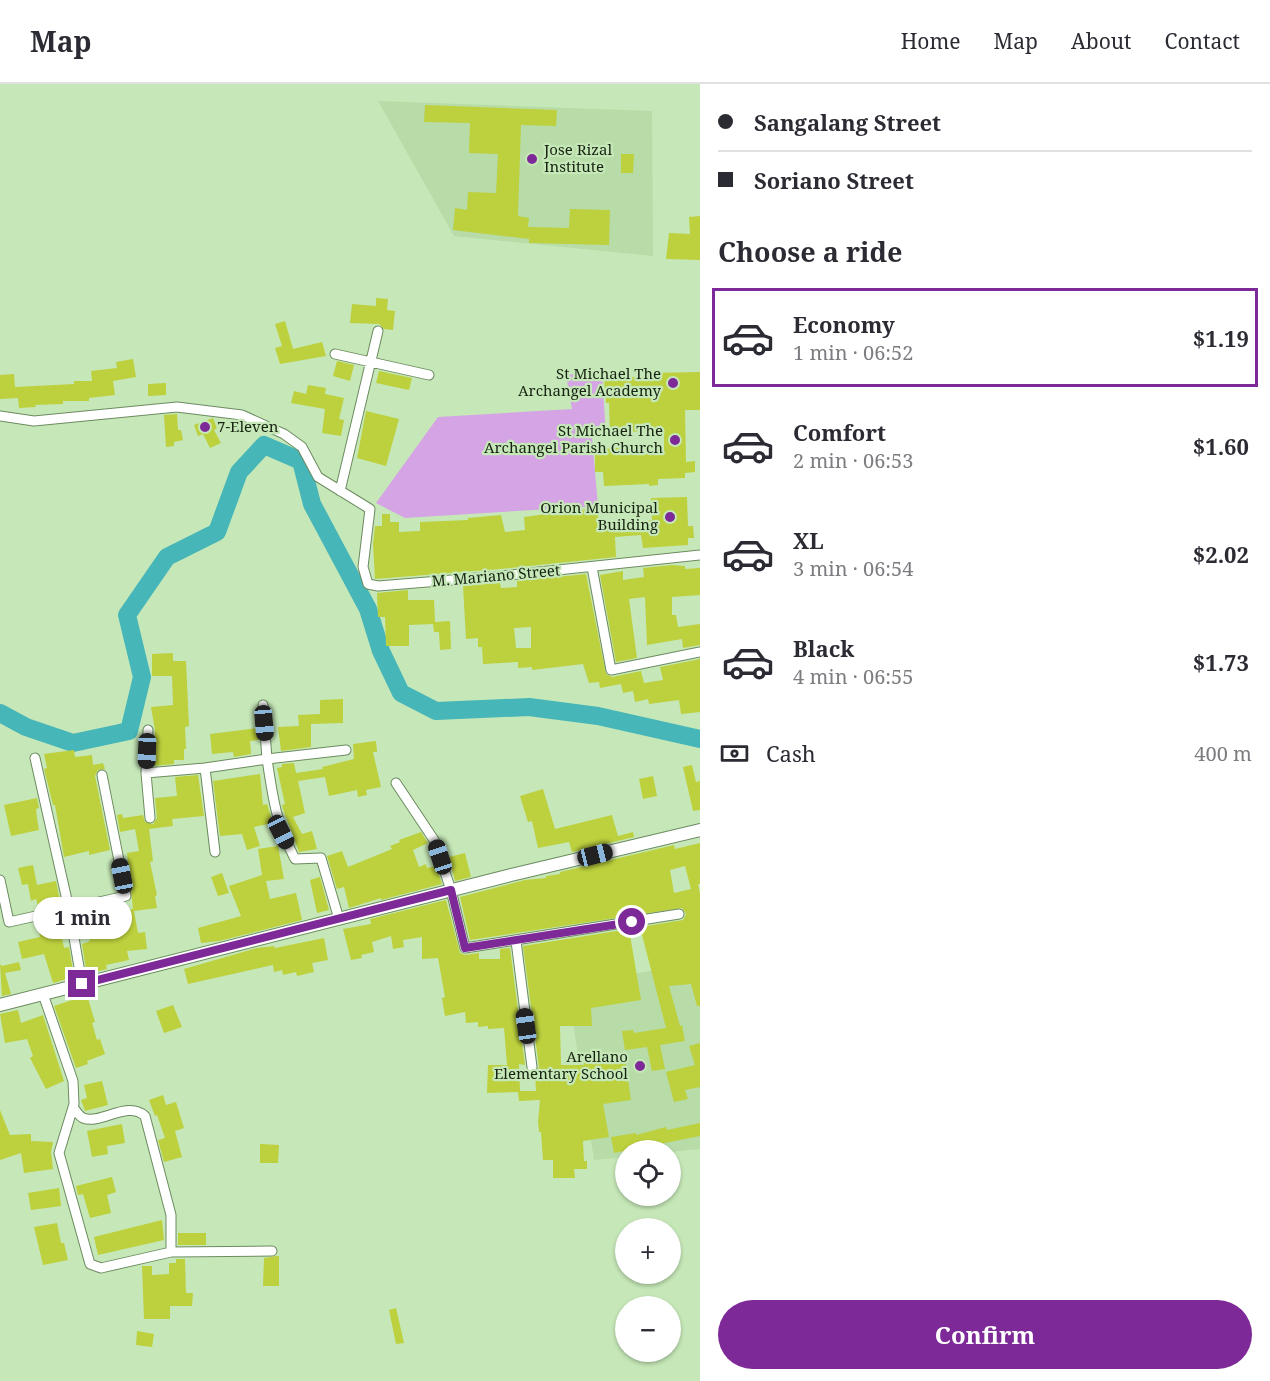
<!DOCTYPE html>
<meta charset="utf-8">
<style>
:root{--surface:#fff;--page:#f7f7f7;--text:#2b2b33;--muted:#7c7c81;--line:#e1e1e2;--accent:#7e2998}
body{margin:0;font-family:"Noto Serif",serif;background:var(--page);color:var(--text);height:100vh;display:flex;flex-direction:column;font-size:22px;white-space:nowrap}
*{box-sizing:border-box;margin:0}
p{font-size:20px;color:var(--muted)}
.icon{flex:none;width:33px;height:33px;fill:none;stroke:currentColor;stroke-width:2;stroke-linecap:round;stroke-linejoin:round}
.map{position:relative;flex:1;overflow:hidden}
.side{display:flex;flex-direction:column;background:var(--surface);width:570px}
.side>*{flex:none}
.guide{display:grid;align-content:center;height:132px;padding:0 18px;background:var(--surface)}
.tools{position:absolute;left:615px;top:1056px;display:grid;gap:12px}
.tools a{display:grid;place-items:center;width:66px;height:66px;border-radius:50%;background:var(--surface);box-shadow:0 2px 4px #0004;font-size:30px}
.end{position:absolute;width:27px;height:27px;margin:-14px;border:8px solid #7e2998;background:#fff;box-shadow:0 0 0 3px #fff}
.from{border-radius:50%}
.bubble{position:absolute;height:42px;border-radius:21px;background:var(--surface);box-shadow:0 2px 4px #0004;font-size:20px;font-weight:700;line-height:42px;text-align:center}
.car{position:absolute;width:18px;height:36px;margin:-18px -9px;border-radius:8px;box-shadow:0 0 4px 2px #0007;background:linear-gradient(#222 24%,#8ab4d8 0 40%,#222 0 76%,#8ab4d8 0 86%,#222 0)}
.guide b{display:flex;align-items:center;gap:21px;height:57px;font-size:22px}
.guide b+b{border-top:2px solid var(--line)}
.guide i{width:15px;height:15px;background:var(--text)}
ul{padding:0;list-style:none}
li{display:flex;align-items:center;gap:18px;height:99px;margin:0 12px 9px;padding:0 6px;border:3px solid transparent;border-radius:0px}
li div{flex:1}
li b{display:block;font-size:22px}
li em{font-style:normal;font-weight:700}
li.current{border-color:var(--accent)}
li>.icon{width:54px;height:54px;stroke-width:1.5}
h2{padding:0 18px;font-size:27px;line-height:72px}
.pay{display:flex;align-items:center;gap:15px;height:66px;padding:0 18px;font-size:22px}
.pay p{margin-inline-start:auto}
.cta{display:flex;gap:12px;margin-top:auto;padding:12px 18px}
.cta a{flex:1;height:69px;border-radius:36px;background:var(--accent);color:#fff;font-size:24px;font-weight:700;line-height:69px;text-align:center}
header{display:flex;align-items:center;gap:36px;box-sizing:border-box;height:84px;padding:0 30px;background:var(--surface);border-bottom:2px solid var(--line)}
header strong{font-size:28px}
nav{display:flex;gap:33px;margin-inline-start:auto;font-size:21px}
main{display:flex;flex:1;min-height:0}
.map>svg:first-child{display:block}
.built{fill:#b7dca7}
.green{fill:#d4a4e5}
.lines{fill:none;stroke-linecap:round;stroke-linejoin:round}
.river{stroke:#46b6b8;stroke-width:18}
.building{fill:#bdd03d;fill-rule:evenodd}
.street-casing{stroke:#6c8b60;stroke-width:11}
.secondary-casing{stroke:#6c8b60;stroke-width:14}
.street{stroke:#fff;stroke-width:9}
.secondary{stroke:#fff;stroke-width:12}
.route{stroke:#7e2998;stroke-width:8}
.poi-dot{fill:#7e2998;stroke:#c6e8b8;stroke-width:2}
.labels{text-anchor:middle;stroke-width:4.5;stroke-linejoin:round;paint-order:stroke}
.poi-label{font-size:15px;fill:#172312;stroke:#c6e8b8;text-anchor:end}
.street-label{font-size:15px;fill:#172312;stroke:#c6e8b8}
</style>
<header>
<strong>Map</strong>
<nav><a>Home</a><a>Map</a><a>About</a><a>Contact</a></nav>
</header>
<main>
<div class="map">
<svg width="700" height="1297" viewBox="0 0 700 1297">
<rect width="100%" height="100%" fill="#c6e8b8"/>
<path class="built" d="M378 17 652 27 653 172 454 152Z
M700 880V1065L671 1068 626 1066 625 1073 594 1076 567 899Z"/>
<path class="green" d="M602 288 606 352 592 353 598 422 405 434 376 419 438 333 572 325 566 291Z"/>
<g class="lines">
<path class="river" d="M0 629 26 643 73 659 129 647 142 593 127 531 167 473 217 448 239 388 264 361 301 377 312 420 368 525 381 567 401 609 436 627 529 623 598 632 700 655"/>
</g>
<path class="building" d="M425 21 557 26 556 42 521 41 518 132 529 134 528 143 569 144 570 125 610 126 609 161 529 159V155L453 146 455 124 467 126 468 108 496 109 498 70 469 69 470 39 424 38Z
M621 70H634L633 89H621Z
M700 132V176L666 175 669 149 690 150 689 133Z
M376 214 388 215 387 226 395 227 393 246 384 245 379 240 350 239 352 220 376 222Z
M285 237 293 265 322 258 326 272 280 280 275 264 282 262 275 240Z
M133 275 136 293 113 297 115 311 89 314V317H63V320L35 321 36 323 19 324 18 314 0 315V291L14 290 15 303 74 300V297H92L91 287 117 284 116 278Z
M337 277 354 281 350 297 333 292Z
M379 287 412 294 409 306 376 299Z
M700 288V326H685L686 378 695 377V388L685 389V394L658 395V401L649 402V400L604 402 603 388H595V365L642 363V370L664 369V347L610 348 609 319H606L604 295 647 292V289Z
M166 299V311L148 312V300Z
M308 301 326 304 325 310 344 314 339 335 344 336 341 352 322 349 325 325 291 319 294 307 306 310Z
M366 327 399 335 386 382 357 374Z
M177 330 178 346H181L183 356 174 358V362L166 363 164 331Z
M213 334 217 344 214 346 221 359 210 364 203 350 198 352 194 341Z
M687 413 688 442H693L694 454H688V461L643 464 641 451 615 453 616 473 500 485 375 495 373 460 375 442H382V430H390V438H399V448L420 447V438L468 436V434L501 431 505 448 525 446 524 433 561 428 562 431 580 429V426L597 425 599 438 614 437V442L652 436 651 414Z
M672 481 685 482V485L700 484V511L672 513V531H676L678 543 700 540V561L683 564 682 555 647 561 645 513 629 515 637 574 616 578 600 491 623 487V496L644 493 643 484Z
M586 490 606 590 612 593 641 587 644 599 663 596 660 583 700 575V628L681 630 679 616 649 620 648 615 635 618 633 607 623 609 621 600 600 604 599 598 589 599 583 580 532 586V583L518 584V578L483 580 482 563H478V554L466 555 463 502 500 499 501 504 517 503V497ZM531 543V564H516L514 544Z
M408 506V516H434L435 538 450 537 451 565 440 566 439 548H434L433 540 409 541V562H386L385 533H378L377 509Z
M173 569V577H186L189 642 185 643 186 665H184V676H174V680L153 682 155 646 151 623 173 621 172 592H152V570Z
M343 615V639L311 640V663L281 667 278 643 299 642 298 631 320 630V616Z
M258 644 259 656 250 657 251 670 234 673 233 668 212 670 210 650Z
M376 657 377 668H373L381 703 366 706 367 711 358 713 357 706 329 712 325 693 298 697 305 729 293 733 302 750 312 747 317 765 299 768 283 725 282 721 285 720 277 684 282 683V680L294 679 296 689 323 685 322 683 354 675 353 660Z
M74 666 75 673 92 671 93 681 103 679 105 685 98 686 95 692 110 766 89 771V767L64 773 55 721H53L44 685 47 684 44 670Z
M692 681 696 698 700 697V726L693 727 683 683Z
M260 690 263 721 267 720 273 739 254 743 260 762 247 766 242 750 220 752 213 697Z
M198 691 204 732 172 735 173 742 149 745 153 777 150 778 157 811 155 812 157 824 134 827 138 849 145 848 147 865 127 867 129 876 106 881 107 885 87 890 82 860 90 857 87 842 79 844 77 833 107 827 108 837 124 834 123 827 133 825 127 769 139 767 135 745 120 748 117 731 122 730 123 734 143 731 145 738 153 740 157 734 155 714 177 712 175 693Z
M653 692 657 712 643 715 639 695Z
M543 705 555 745 612 731 618 752 633 748 634 753 572 768 569 758 538 764 532 737 528 738 520 712Z
M37 714 39 724 36 725 37 734 39 746 11 752 4 721Z
M421 748 428 759 413 766 419 783 426 780 427 784 436 782 442 800 381 816V814L349 824 344 803 337 805 327 772 342 767 348 783 392 765 390 762 400 758 399 756Z
M700 759V800H698L700 810V922H697L691 900 669 902 680 942 682 941 685 957 660 961 665 985 652 987 647 963 625 966 622 947 633 946 634 949 666 944 640 843 683 836 686 830 682 824 470 856 460 813 525 796 546 794V792L560 790V788L674 761 675 765ZM685 782 691 805 674 809 670 786Z
M278 762 284 795 266 797 270 815 296 809 302 836 219 857 201 859 198 844 241 832 229 802 262 791 258 765Z
M465 769 471 793 455 797 449 773Z
M33 781 37 801 56 797 60 817 38 822 36 815 31 817 28 800 22 801 18 784Z
M222 789 229 809 218 812 211 793Z
M320 793 329 826 317 829 310 796Z
M446 816 460 869 465 871 479 869V875H500V865L510 864 525 981 519 980 520 1007H536L535 989 539 983 523 862 629 845 641 916 591 924 592 942H560L561 981H584L583 974 597 971 598 979 625 975 631 1016 603 1020 609 1053 583 1057 584 1077H587V1085H574L575 1094H553V1076H543L541 1048H539L538 1038 540 1016 519 1017 518 1008 487 1009 488 981H507L504 944 488 945V942L478 943V938L466 939 465 928 445 932 442 914 445 913 438 874 422 875V853L403 856 404 863 393 865 391 852 372 858 374 868 361 871 362 874 351 876 343 845 371 840 370 835Z
M60 843 64 864 69 863 74 893 53 899 44 870 22 875 18 858 40 853 39 847Z
M324 854 328 876 312 879 314 888 297 892 296 888 283 891 282 886 274 888 273 881 188 900 184 885 257 864 274 862 275 864Z
M19 878 21 886 5 889 11 910 2 912 0 880 2 882Z
M87 911 95 938 92 939 97 956 100 955 105 970 87 977 88 980 76 984 54 922Z
M173 921 182 943 164 949 156 927Z
M18 926 21 939 43 931 64 997 46 1005 30 974 33 972 27 955 5 959 0 930Z
M700 959V1003L685 1006 688 1015 674 1018 666 988 695 981 689 962Z
M102 997 108 1021 85 1027 81 1016 87 1014 84 1001Z
M163 1011 166 1021 176 1018 184 1044 175 1047 182 1073 164 1078 158 1056 165 1054 157 1031 155 1032 149 1016Z
M0 1026 10 1051 31 1050V1057L53 1058 51 1068 53 1085 24 1089 21 1069 0 1076Z
M700 1039V1052L614 1069 611 1053 636 1049V1051L666 1043 667 1046Z
M122 1040 125 1059 107 1062 108 1070 92 1073 87 1047Z
M260 1060 279 1061 278 1079H260Z
M112 1093 116 1108 107 1111 111 1129 90 1134 83 1110 78 1111 76 1102Z
M59 1104 61 1122 31 1126 28 1109Z
M162 1136 164 1156 98 1171 94 1153Z
M57 1139 61 1159H64L68 1176 43 1181 34 1143Z
M178 1149H206V1161H178Z
M276 1172H279V1202H263L264 1174Z
M176 1175H185L186 1209H193L192 1222H170V1235H144L142 1182H152V1191L169 1190V1179H176Z
M396 1224 404 1259 396 1260 389 1226Z
M137 1247 154 1250 152 1263 136 1261Z"/>
<g class="lines">
<defs>
<path id="street" d="M335 270 429 291
M0 332 34 337 177 323 242 331 284 350 302 363 318 393 370 425 363 483 368 500 378 502 501 492 700 471
M340 407 378 247
M592 483 611 586 700 568
M263 621 267 675 346 666
M148 646 146 689 150 734
M35 674 69 825 82 900
M205 684 215 768
M146 689 205 684 267 675C273 715 276 739 295 775L321 774 339 835
M396 699 434 756 451 806 465 864 679 830
M0 796 9 838 126 812 102 691
M516 857 532 983
M43 910 73 997 74 1020 59 1069 90 1180 101 1184 171 1168 272 1167
M73 1023C76 1027 79 1032 83 1034 101 1041 127 1016 145 1032L171 1131V1168"/>
<path id="secondary" d="M0 921 511 791 700 746"/>
</defs>
<use href="#street" class="street-casing"/>
<use href="#secondary" class="secondary-casing"/>
<use href="#street" class="street"/>
<use href="#secondary" class="secondary"/>
</g>
<g class="lines">
<path class="route" d="M82 900 451 806 465 864 632 838"/>
</g>
<g class="poi-dot">
<circle cx="532" cy="75" r="6"/>
<circle cx="673" cy="299" r="6"/>
<circle cx="205" cy="343" r="6"/>
<circle cx="675" cy="356" r="6"/>
<circle cx="670" cy="433" r="6"/>
<circle cx="640" cy="982" r="6"/>
</g>
<g class="labels">
<g class="poi-label">
<text x="544" y="71" text-anchor="start">Jose Rizal<tspan x="544" dy="17">Institute</tspan></text>
<text x="661" y="295">St Michael The<tspan x="661" dy="17">Archangel Academy</tspan></text>
<text x="217" y="348" text-anchor="start">7-Eleven</text>
<text x="663" y="352">St Michael The<tspan x="663" dy="17">Archangel Parish Church</tspan></text>
<text x="658" y="429">Orion Municipal<tspan x="658" dy="17">Building</tspan></text>
<text x="628" y="978">Arellano<tspan x="628" dy="17">Elementary School</tspan></text>
</g>
<g class="street-label">
<text transform="translate(496 492) rotate(-5)" y="5">M. Mariano Street</text>
</g>
</g>
</svg>
<div class="tools">
<a><svg class="icon" aria-label="locate" viewBox="0 0 24 24"><circle cx="12" cy="12" r="6"/><path d="M12 2v4M12 18v4M2 12h4M18 12h4"/></svg></a>
<a>+</a>
<a>−</a>
</div>
<i class="end from" style="left:632px;top:838px"></i>
<i class="end" style="left:82px;top:900px"></i>
<div class="bubble" style="left:33px;top:813px;width:99px">1 min</div>
<i class="car" style="left:264px;top:639px;rotate:175deg"></i>
<i class="car" style="left:147px;top:667px;rotate:182deg"></i>
<i class="car" style="left:281px;top:748px;rotate:153deg"></i>
<i class="car" style="left:595px;top:771px;rotate:76deg"></i>
<i class="car" style="left:440px;top:773px;rotate:342deg"></i>
<i class="car" style="left:122px;top:792px;rotate:349deg"></i>
<i class="car" style="left:526px;top:942px;rotate:352deg"></i>
</div>
<section class="side">
<div class="guide">
<b><i class="from"></i>Sangalang Street</b>
<b><i></i>Soriano Street</b>
</div>
<h2>Choose a ride</h2>
<ul>
<li class="current"><svg class="icon" aria-label="car" viewBox="0 0 24 24"><path d="M5 17H2v-5l4-1 3-4h7l3 4 3 1v5h-3M9 17h6M6 11h13"/><circle cx="7" cy="17" r="2"/><circle cx="17" cy="17" r="2"/></svg><div><b>Economy</b><p>1 min · 06:52</p></div><em>$1.19</em></li>
<li><svg class="icon" aria-label="car" viewBox="0 0 24 24"><path d="M5 17H2v-5l4-1 3-4h7l3 4 3 1v5h-3M9 17h6M6 11h13"/><circle cx="7" cy="17" r="2"/><circle cx="17" cy="17" r="2"/></svg><div><b>Comfort</b><p>2 min · 06:53</p></div><em>$1.60</em></li>
<li><svg class="icon" aria-label="car" viewBox="0 0 24 24"><path d="M5 17H2v-5l4-1 3-4h7l3 4 3 1v5h-3M9 17h6M6 11h13"/><circle cx="7" cy="17" r="2"/><circle cx="17" cy="17" r="2"/></svg><div><b>XL</b><p>3 min · 06:54</p></div><em>$2.02</em></li>
<li><svg class="icon" aria-label="car" viewBox="0 0 24 24"><path d="M5 17H2v-5l4-1 3-4h7l3 4 3 1v5h-3M9 17h6M6 11h13"/><circle cx="7" cy="17" r="2"/><circle cx="17" cy="17" r="2"/></svg><div><b>Black</b><p>4 min · 06:55</p></div><em>$1.73</em></li>
</ul>
<div class="pay"><svg class="icon" aria-label="cash" viewBox="0 0 24 24"><path d="M3 7h18v10H3z"/><circle cx="12" cy="12" r="2"/></svg>Cash<p>400 m</p></div>
<div class="cta"><a>Confirm</a></div>
</section>
</main>
